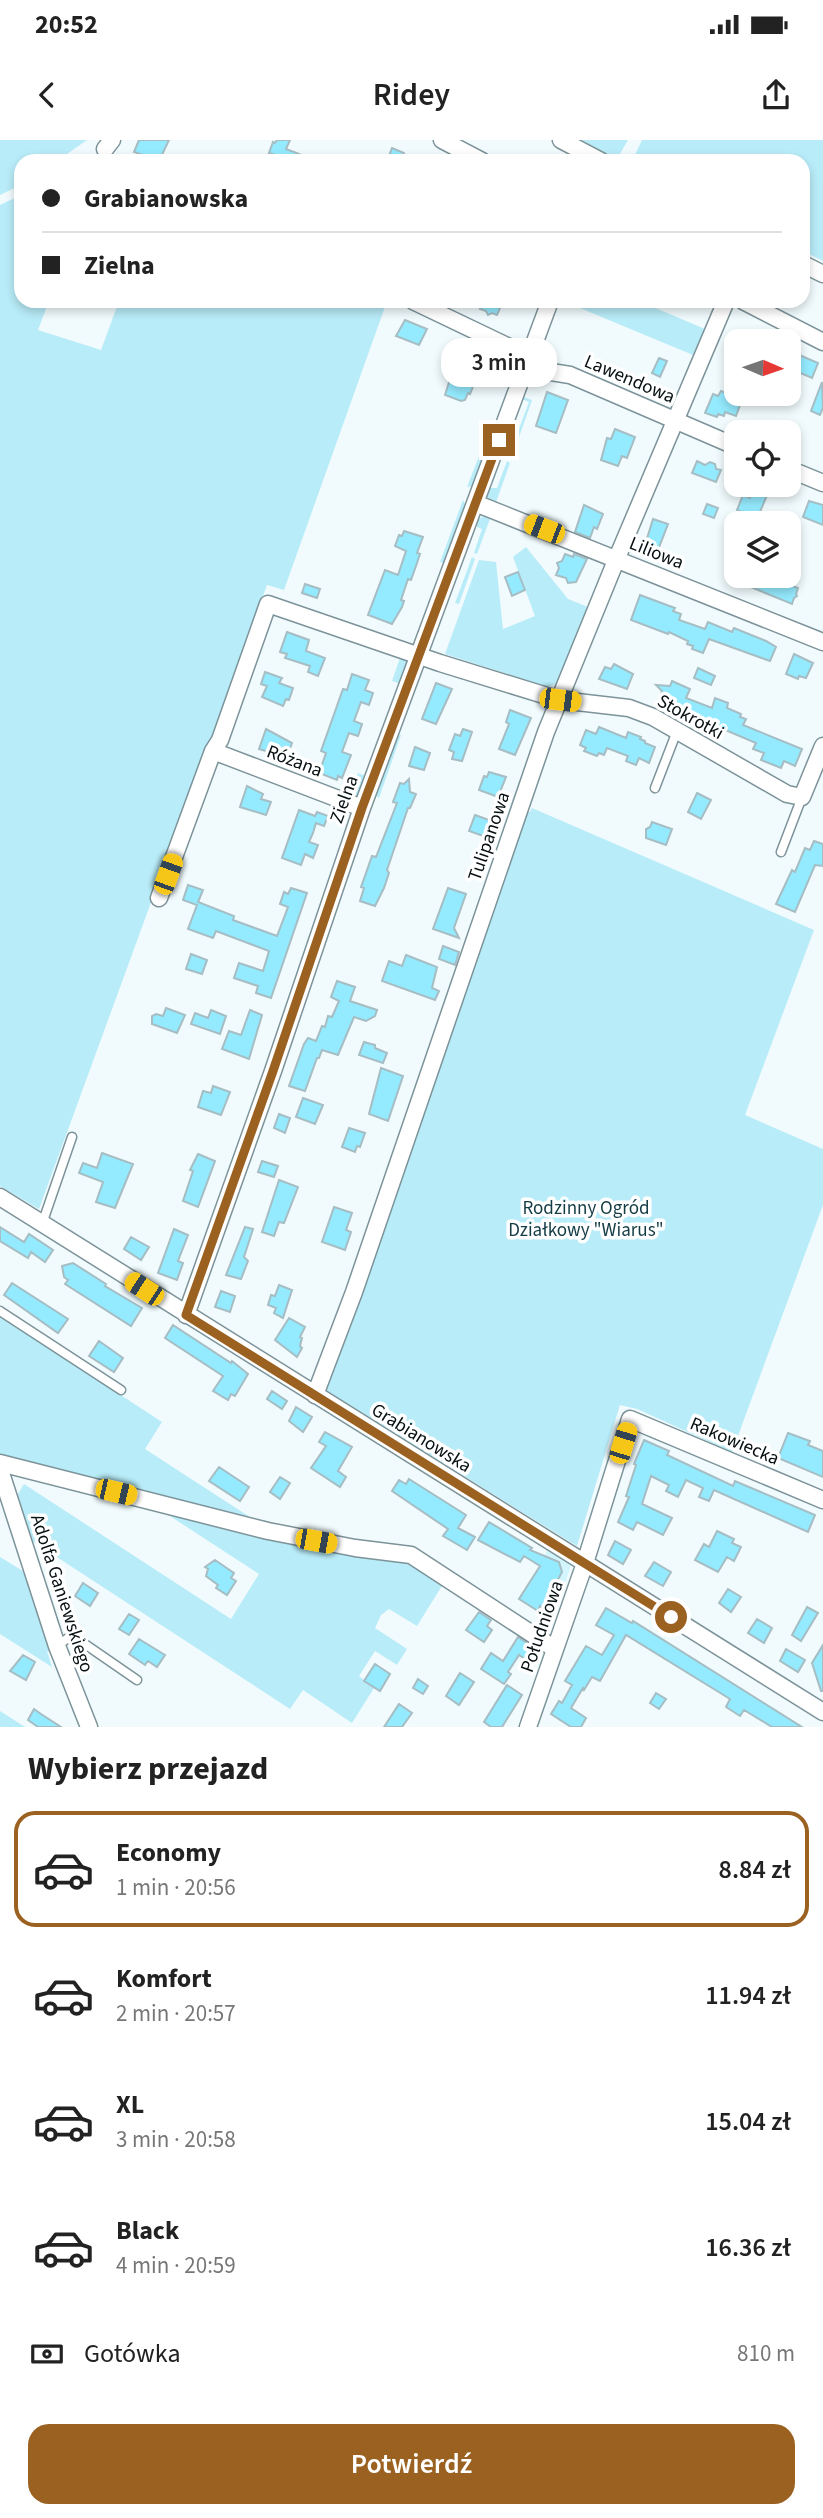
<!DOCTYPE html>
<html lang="pl">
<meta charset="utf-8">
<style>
:root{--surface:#fff;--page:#f6f6f6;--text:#222;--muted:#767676;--line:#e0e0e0;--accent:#9b6120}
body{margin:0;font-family:"Source Sans 3",sans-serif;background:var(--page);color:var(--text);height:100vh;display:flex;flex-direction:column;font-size:26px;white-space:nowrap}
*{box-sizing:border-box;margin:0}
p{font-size:23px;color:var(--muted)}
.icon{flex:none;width:38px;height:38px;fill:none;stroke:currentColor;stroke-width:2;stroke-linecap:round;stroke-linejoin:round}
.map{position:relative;height:1587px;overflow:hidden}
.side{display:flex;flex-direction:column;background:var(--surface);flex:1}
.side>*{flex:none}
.banner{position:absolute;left:14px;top:14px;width:796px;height:154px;border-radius:21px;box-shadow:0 4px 10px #0003;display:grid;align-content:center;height:154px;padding:0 28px;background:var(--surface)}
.needle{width:46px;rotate:92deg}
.tools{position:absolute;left:724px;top:189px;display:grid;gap:14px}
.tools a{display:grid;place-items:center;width:77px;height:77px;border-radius:14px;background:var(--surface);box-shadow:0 4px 10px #0003;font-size:35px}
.end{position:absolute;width:32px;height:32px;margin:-16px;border:9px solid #9b6120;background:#fff;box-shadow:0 0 0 4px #fff}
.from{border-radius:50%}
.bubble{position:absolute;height:49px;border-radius:21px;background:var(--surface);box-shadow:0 4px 10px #0003;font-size:23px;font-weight:600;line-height:49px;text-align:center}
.car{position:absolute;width:21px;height:42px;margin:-21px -10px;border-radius:9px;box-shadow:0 0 5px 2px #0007;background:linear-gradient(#f5c518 24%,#345 0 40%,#f5c518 0 76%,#345 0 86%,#f5c518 0)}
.banner b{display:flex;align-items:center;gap:24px;height:66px;font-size:26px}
.banner b+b{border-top:2px solid var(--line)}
.banner i{width:18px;height:18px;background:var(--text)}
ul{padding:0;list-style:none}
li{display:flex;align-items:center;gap:21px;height:116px;margin:0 14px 10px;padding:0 14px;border:4px solid transparent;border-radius:21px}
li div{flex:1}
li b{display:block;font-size:26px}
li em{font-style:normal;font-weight:600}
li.selected{border-color:var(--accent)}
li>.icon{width:63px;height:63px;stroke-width:1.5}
h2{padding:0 28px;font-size:32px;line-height:84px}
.pay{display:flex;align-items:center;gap:18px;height:77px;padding:0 28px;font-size:26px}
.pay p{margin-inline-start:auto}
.action{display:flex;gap:14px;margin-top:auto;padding:14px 28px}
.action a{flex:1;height:80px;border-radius:21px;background:var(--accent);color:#fff;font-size:28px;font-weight:600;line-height:80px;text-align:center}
.status{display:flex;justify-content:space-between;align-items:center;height:49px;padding:0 35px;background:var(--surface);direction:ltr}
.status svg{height:19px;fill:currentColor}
header{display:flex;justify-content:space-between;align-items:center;height:91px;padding:0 28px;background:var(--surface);font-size:32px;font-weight:600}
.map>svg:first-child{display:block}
.built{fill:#d3f6fe}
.green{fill:#b8ecf8}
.building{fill:#94eafe;stroke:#a5bdc3;stroke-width:2}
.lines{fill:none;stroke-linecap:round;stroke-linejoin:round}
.lane-casing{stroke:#7c9399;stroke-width:11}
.street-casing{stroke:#7c9399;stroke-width:19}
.lane{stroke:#fff;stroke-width:8}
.street{stroke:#fff;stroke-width:16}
.route{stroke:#9b6120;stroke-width:9}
.labels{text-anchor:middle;stroke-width:7;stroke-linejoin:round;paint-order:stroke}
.street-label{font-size:19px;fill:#070f11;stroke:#fff}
.park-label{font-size:19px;fill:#143c45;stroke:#fff}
</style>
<div class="status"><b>20:52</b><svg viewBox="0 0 49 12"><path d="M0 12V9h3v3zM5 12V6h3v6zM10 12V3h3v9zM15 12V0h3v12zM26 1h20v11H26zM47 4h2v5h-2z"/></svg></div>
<header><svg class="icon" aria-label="back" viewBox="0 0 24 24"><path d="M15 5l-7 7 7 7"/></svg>Ridey<svg class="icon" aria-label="share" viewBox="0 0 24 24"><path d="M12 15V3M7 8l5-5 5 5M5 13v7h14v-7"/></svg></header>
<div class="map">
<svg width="823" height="1587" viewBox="0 0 823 1587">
<rect width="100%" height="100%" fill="#f1fbfd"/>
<path class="built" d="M548 1408 569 1421 571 1425 562 1453 536 1436Z"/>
<path class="green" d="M0 0H87L57 21H21V45L0 55Z
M581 0H628L617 19Z
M642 0H823V121L803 111V21H632Z
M21 55V161H49L38 190 101 210 119 161H381L386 164 284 450 267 445 39 1069 0 1046V65Z
M563 161H639L705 189 693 215Z
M523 257 532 260 512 317 509 316 529 262 522 259Z
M492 283 496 285 474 346 467 347Z
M507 321 510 323 495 365 488 361 486 355 490 348H497Z
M463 360 467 369 446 424 440 422Z
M484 375 491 376 477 414 474 413 482 389 477 387 476 382Z
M526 407 568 459 593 469 557 543 548 547 445 514 479 420 496 422 503 489 535 476 513 417Z
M472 417 475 419 459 464 455 463Z
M401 515 409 523 401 544 392 541Z
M401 595 379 658 375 655 396 596Z
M358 633 366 636 359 657H349Z
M532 668 814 790 745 975 823 1009V1065L732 1312 637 1269 620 1265 577 1406 321 1247 525 671 530 672Z
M0 1176 162 1282 145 1309 259 1383 0 1316Z
M24 1344 231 1479 259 1434 150 1363 410 1419 445 1441 417 1486 389 1469 381 1475 375 1488 407 1509 397 1525 375 1511 359 1536 374 1548 352 1583 303 1550 290 1569 26 1397 14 1361Z
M0 1417 31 1436 54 1514 47 1511 52 1527 0 1494Z
M0 1571 25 1587H0Z"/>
<path class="building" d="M139 0H169L159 21 134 12Z
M277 0H290L286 9 307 17 305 21H294L269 13 273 2 275 3Z
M392 8 404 13 401 21H387Z
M483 161H503L497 175 492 173 488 175 486 171 480 169Z
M405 180 427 189 419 205 396 196Z
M467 210 485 216 470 254 468 253 465 260 461 261 445 255 450 239 455 241Z
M797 214 818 223 812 238 791 229Z
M659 218 667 221 660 237 652 233Z
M822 242 823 268 820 275 811 271Z
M721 251 732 255 730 261 740 265 736 276 725 272 724 276 718 274 717 277 705 273 713 254 718 256Z
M547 252 568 260 556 293 536 286Z
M615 289 635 297 627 318 622 316 618 326 601 320 607 298 611 299Z
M697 321 705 325 710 322 715 324 716 329 721 330 716 342 692 333Z
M756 345 770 348 757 379 737 370 743 355 750 358Z
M809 361 823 365V385L803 377Z
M707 364 718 368 714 378 703 374Z
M584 365 603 374 597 389 594 387 590 398 575 392Z
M653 379 668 384 658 410 645 405Z
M404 391 423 397 417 413 420 414 417 423 411 440 408 439 401 460 404 461 402 467 392 484 368 475 385 430 398 435 406 411 395 406 399 395 402 396Z
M565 414 573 417 574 414 587 419 576 442 568 443 566 438 556 435 559 428 557 423 562 421Z
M518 432 525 450 512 456 505 437Z
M755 436H767L798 448 796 454 797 456 794 458 792 464 751 447 752 439Z
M305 444 320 449 317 458 302 453Z
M640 455 675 468 673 471 681 474 679 480 705 489 708 482 732 492 734 488 766 501 776 507 770 521 709 499 703 513 692 509 693 506 687 504 688 501 669 492 668 494 631 480Z
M287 492 309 500 306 511 325 518 318 536 308 532 310 526 285 518 287 514 280 512Z
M794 514 813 523 806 538 799 536 798 539 786 534Z
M614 524 633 534 627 549 599 539 605 527 611 529Z
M698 528 715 536 711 545 694 538Z
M265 532 282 538 279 543 293 548 289 560 286 559 283 566 262 557 267 546 261 544Z
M352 534 369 540 365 550 373 553 369 565 361 562 354 581 362 584 358 596 349 593 342 612 351 615 342 638 338 636 337 640 319 633 326 613 321 611 343 549 347 550Z
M672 541 690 549 686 558 712 568 715 558 728 563 727 568 741 574 740 577 746 579 743 585 802 609 795 626 784 621 781 628 761 620 764 613 753 609 756 603 697 578 698 575 660 557 662 551 656 545 670 546Z
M436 543 452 549 436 584 422 579Z
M510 570 531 578 515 615 499 609 509 584 506 582Z
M599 587 626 598 628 592 641 597 640 599 645 601V603L655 607 649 623 639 618 636 625 626 621 628 616 607 608 604 615 599 613 597 616 584 611 586 608 580 605 586 590 596 594Z
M266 589 292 603 287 617 259 609Z
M463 589 472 592 462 621 452 619 454 612 449 610 455 594 460 596Z
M415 607 430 613 424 630 409 626Z
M489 632 506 637 498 657 479 650 484 636 487 637Z
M409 639 410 652 416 654 410 668H408L387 730 389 733 384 748 375 766 360 761 364 748 361 747 372 716 376 717 397 663 393 662 400 643 404 644Z
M247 646 263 654 261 659 271 662 266 675 240 667Z
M697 653 711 660 701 679 688 672Z
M299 670 315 676 317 672 328 676 324 686 316 683 313 693 309 702 318 705 313 718 305 714 301 725 282 718Z
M475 675 492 681 486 697 469 691Z
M652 682 672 689 666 705 646 698V689L650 687Z
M814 701 823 704V726L815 725 795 772 776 764 792 730 795 732 805 708 810 710Z
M188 745 203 750 198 762 234 776 233 780 277 796 288 767 280 764 284 752 288 754 291 748 307 753 271 858 256 853 258 846 234 838 239 823 263 831 269 811 216 791 213 798 188 789 197 765 183 760Z
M448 748 466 754 454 788 459 798 433 789Z
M443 806 459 812 455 825 439 819Z
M191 814 207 820 202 834 186 829Z
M406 815 437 827 432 848 439 851 435 860 382 841 389 821 402 826Z
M337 841 355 847 350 861 377 870 375 876 366 881 354 877 338 915 322 910 319 918H317L305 951 289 946 304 904 308 898 316 901 322 886 325 887 328 876 332 877 339 861 331 857Z
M166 868 185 875 177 893 152 884V876L156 874 163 876Z
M211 870 226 876 220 894 191 884 195 873 208 878Z
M250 870 262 875 249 919 222 909 229 891 241 895Z
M364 902 375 905V908L387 913 383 923 359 915Z
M381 928 403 936 388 981 369 974Z
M213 946 230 952 221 975 198 967 203 951 211 953Z
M303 958 323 965 315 984 296 977Z
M279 974 290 978 285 993 274 988Z
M349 988 365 993 360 1007 357 1006 355 1012 342 1007Z
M102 1013 133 1024 115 1068 96 1062 103 1042 79 1033 83 1023 97 1028Z
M198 1014 215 1021 198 1067 183 1061 193 1031 190 1030Z
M262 1021 278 1026 274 1037 258 1032Z
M279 1040 298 1047 284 1083 279 1082 274 1096 262 1092Z
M334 1067 352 1073 346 1090 351 1092 345 1110 322 1102Z
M0 1087 24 1102 29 1094 53 1110 45 1122 31 1112 28 1118 0 1101Z
M245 1087 253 1089 244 1117 248 1121 241 1139 226 1135Z
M174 1089 188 1095 178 1121 183 1123 177 1140 158 1133Z
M131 1097 149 1107 141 1120 124 1109Z
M73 1123 106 1144 105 1146 142 1168 131 1186 65 1144 68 1140 64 1137 62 1126Z
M12 1143 68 1179 58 1193 4 1155Z
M279 1145 292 1150 283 1178 274 1173 276 1168 268 1165 271 1155 275 1156Z
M221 1151 235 1156 230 1172 215 1167Z
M289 1178 305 1187 300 1197 302 1198 300 1206 302 1208 297 1217 275 1200Z
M173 1185 231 1223 232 1221 248 1234 235 1256 231 1254 228 1260 213 1251 223 1236 165 1198Z
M99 1201 123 1218 114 1232 89 1216Z
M272 1251 287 1261 282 1269 267 1259Z
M296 1267 312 1277 303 1292 289 1281Z
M325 1292 352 1307 338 1331 346 1337 340 1347 311 1328 326 1306 319 1302Z
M788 1293 810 1301 808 1305 823 1311V1337L778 1318Z
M644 1300 669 1311 667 1315 733 1346 735 1341 815 1375 808 1392 714 1350 709 1361 699 1357 703 1348 686 1340 678 1357 666 1351 669 1345 651 1336 642 1364 672 1378 663 1395 637 1382 633 1390 618 1382 629 1357 626 1356 636 1325 634 1324Z
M219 1327 249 1347 240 1361 209 1341Z
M280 1337 290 1343 280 1359 270 1352Z
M409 1339 466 1375 458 1388 475 1397 467 1410 443 1396 448 1389 392 1351 399 1340 406 1344Z
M489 1382 532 1408 530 1410 559 1422 562 1432 543 1468 540 1466 538 1471 519 1459 540 1426 524 1416 520 1422 478 1400Z
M717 1391 734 1399 732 1403 741 1407 734 1421 727 1417 718 1432 695 1420 704 1404 709 1407Z
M615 1401 631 1410 623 1424 608 1415Z
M215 1420 234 1433 231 1438 236 1441 227 1455 216 1448 218 1445 206 1436 208 1429 205 1427Z
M654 1422 671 1432 663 1446 645 1436Z
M83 1443 98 1453 90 1466 75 1456Z
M728 1449 741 1457 731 1472 719 1463Z
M807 1467 818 1473 801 1501 792 1495Z
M606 1468 632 1483 633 1481 802 1587H772L744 1570 740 1576 726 1567 730 1559 626 1495 600 1541 592 1537 584 1550 583 1548 571 1568 586 1578 581 1587H571L551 1574 559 1561 562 1563 572 1545 565 1541 586 1506 602 1515 614 1495 596 1485Z
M479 1472 491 1480 487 1486 492 1490 484 1502 466 1490Z
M129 1474 139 1480 129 1495 119 1489Z
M757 1479 772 1488 764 1503 748 1493Z
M518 1497 533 1507 525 1519 519 1515 508 1532 511 1534 504 1544 481 1529 491 1513 503 1521Z
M139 1499 165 1515 157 1527 148 1521 145 1525 129 1514Z
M823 1505V1551H821L812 1523Z
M786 1509 805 1520 798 1532 780 1521Z
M23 1515 35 1522 26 1540 10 1531Z
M375 1524 390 1534 380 1551 364 1541Z
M460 1533 474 1542 459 1565 446 1556Z
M418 1539 428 1546 423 1554 413 1548Z
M507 1545 522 1555 502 1587H491L484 1582Z
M656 1553 666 1559 659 1569 650 1563Z
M399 1564 412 1573 402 1587H384Z
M34 1569 41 1574 61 1587H38L28 1580Z"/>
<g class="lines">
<defs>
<path id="lane" d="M655 648 677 591
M781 712 802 657
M42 1084 72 997
M0 1171 121 1250
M57 1506 68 1498 79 1500 137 1540"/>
<path id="street" d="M442 0 482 21
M561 0 601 21
M105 9 112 0
M803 124 823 134
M413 161 530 217
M743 161 823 202
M527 224 545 231 570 235 737 307
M789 329 823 343
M475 363 823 502
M213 611 362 668
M159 758 213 611 220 600 268 464 440 523 560 560 629 568 653 577 787 654 802 657 823 606
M0 1057 823 1572
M186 1175 273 931 362 668 550 161
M315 1255 354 1152 546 592 617 418 726 161
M0 1323 268 1391 355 1408 411 1415 555 1509
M0 1330 57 1506 89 1587
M528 1587 585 1423 630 1279 823 1360"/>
</defs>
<use href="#lane" class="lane-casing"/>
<use href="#street" class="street-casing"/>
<use href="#lane" class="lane"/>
<use href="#street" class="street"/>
</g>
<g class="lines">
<path class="route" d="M499 300 362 668 273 931 186 1175 671 1477"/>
</g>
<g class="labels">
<g class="street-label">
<text transform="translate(630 238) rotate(23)" y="7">Lawendowa</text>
<text transform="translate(657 412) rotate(22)" y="7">Liliowa</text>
<text transform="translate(691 576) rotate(29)" y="7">Stokrotki</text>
<text transform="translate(295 620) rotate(21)" y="7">Różana</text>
<text transform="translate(343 659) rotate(-70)" y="7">Zielna</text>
<text transform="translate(488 696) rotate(-71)" y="7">Tulipanowa</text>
<text transform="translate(422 1297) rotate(32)" y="7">Grabianowska</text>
<text transform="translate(735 1300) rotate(23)" y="7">Rakowiecka</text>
<text transform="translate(63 1453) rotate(72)" y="7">Adolfa Ganiewskiego</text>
<text transform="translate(541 1486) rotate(-71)" y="7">Południowa</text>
</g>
<g class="park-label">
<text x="586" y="1074">Rodzinny Ogród<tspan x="586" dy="22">Działkowy "Wiarus"</tspan></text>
</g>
</g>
</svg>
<div class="tools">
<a><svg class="needle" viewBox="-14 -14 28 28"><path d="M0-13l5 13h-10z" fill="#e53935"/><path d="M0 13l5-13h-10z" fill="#767676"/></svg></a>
<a><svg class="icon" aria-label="locate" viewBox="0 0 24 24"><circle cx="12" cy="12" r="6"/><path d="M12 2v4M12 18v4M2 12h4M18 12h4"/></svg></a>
<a><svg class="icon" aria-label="layers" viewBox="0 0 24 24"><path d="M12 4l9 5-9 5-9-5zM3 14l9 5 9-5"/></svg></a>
</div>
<i class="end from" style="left:671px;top:1477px"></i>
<i class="end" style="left:499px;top:300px"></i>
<div class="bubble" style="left:441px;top:198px;width:116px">3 min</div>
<i class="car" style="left:544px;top:389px;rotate:291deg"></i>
<i class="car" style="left:560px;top:560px;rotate:97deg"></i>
<i class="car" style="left:168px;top:734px;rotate:20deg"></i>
<i class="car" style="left:144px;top:1149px;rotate:303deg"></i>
<i class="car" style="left:623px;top:1303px;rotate:17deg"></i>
<i class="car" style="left:116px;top:1352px;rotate:103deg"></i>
<i class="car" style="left:316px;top:1401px;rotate:100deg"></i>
<div class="banner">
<b><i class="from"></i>Grabianowska</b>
<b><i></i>Zielna</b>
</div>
</div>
<section class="side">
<h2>Wybierz przejazd</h2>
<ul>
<li class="selected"><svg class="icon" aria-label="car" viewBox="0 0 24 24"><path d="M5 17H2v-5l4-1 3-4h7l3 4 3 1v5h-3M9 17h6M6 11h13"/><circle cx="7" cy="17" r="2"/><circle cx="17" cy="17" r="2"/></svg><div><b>Economy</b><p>1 min · 20:56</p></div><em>8.84 zł</em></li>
<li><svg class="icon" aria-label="car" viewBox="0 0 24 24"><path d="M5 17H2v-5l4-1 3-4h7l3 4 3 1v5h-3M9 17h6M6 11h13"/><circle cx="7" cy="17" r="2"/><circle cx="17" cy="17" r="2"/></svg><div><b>Komfort</b><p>2 min · 20:57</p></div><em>11.94 zł</em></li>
<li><svg class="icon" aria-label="car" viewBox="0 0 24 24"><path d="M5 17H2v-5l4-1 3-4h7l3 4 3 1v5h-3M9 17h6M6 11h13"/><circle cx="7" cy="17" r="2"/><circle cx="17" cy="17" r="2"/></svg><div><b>XL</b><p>3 min · 20:58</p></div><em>15.04 zł</em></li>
<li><svg class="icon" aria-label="car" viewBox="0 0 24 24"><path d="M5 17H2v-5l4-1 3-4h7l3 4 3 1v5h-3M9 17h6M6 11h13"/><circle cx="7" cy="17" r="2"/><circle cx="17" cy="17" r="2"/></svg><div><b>Black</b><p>4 min · 20:59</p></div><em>16.36 zł</em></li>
</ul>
<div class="pay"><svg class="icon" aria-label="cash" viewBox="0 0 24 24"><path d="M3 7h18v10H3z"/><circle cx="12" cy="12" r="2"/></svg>Gotówka<p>810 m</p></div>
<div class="action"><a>Potwierdź</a></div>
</section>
